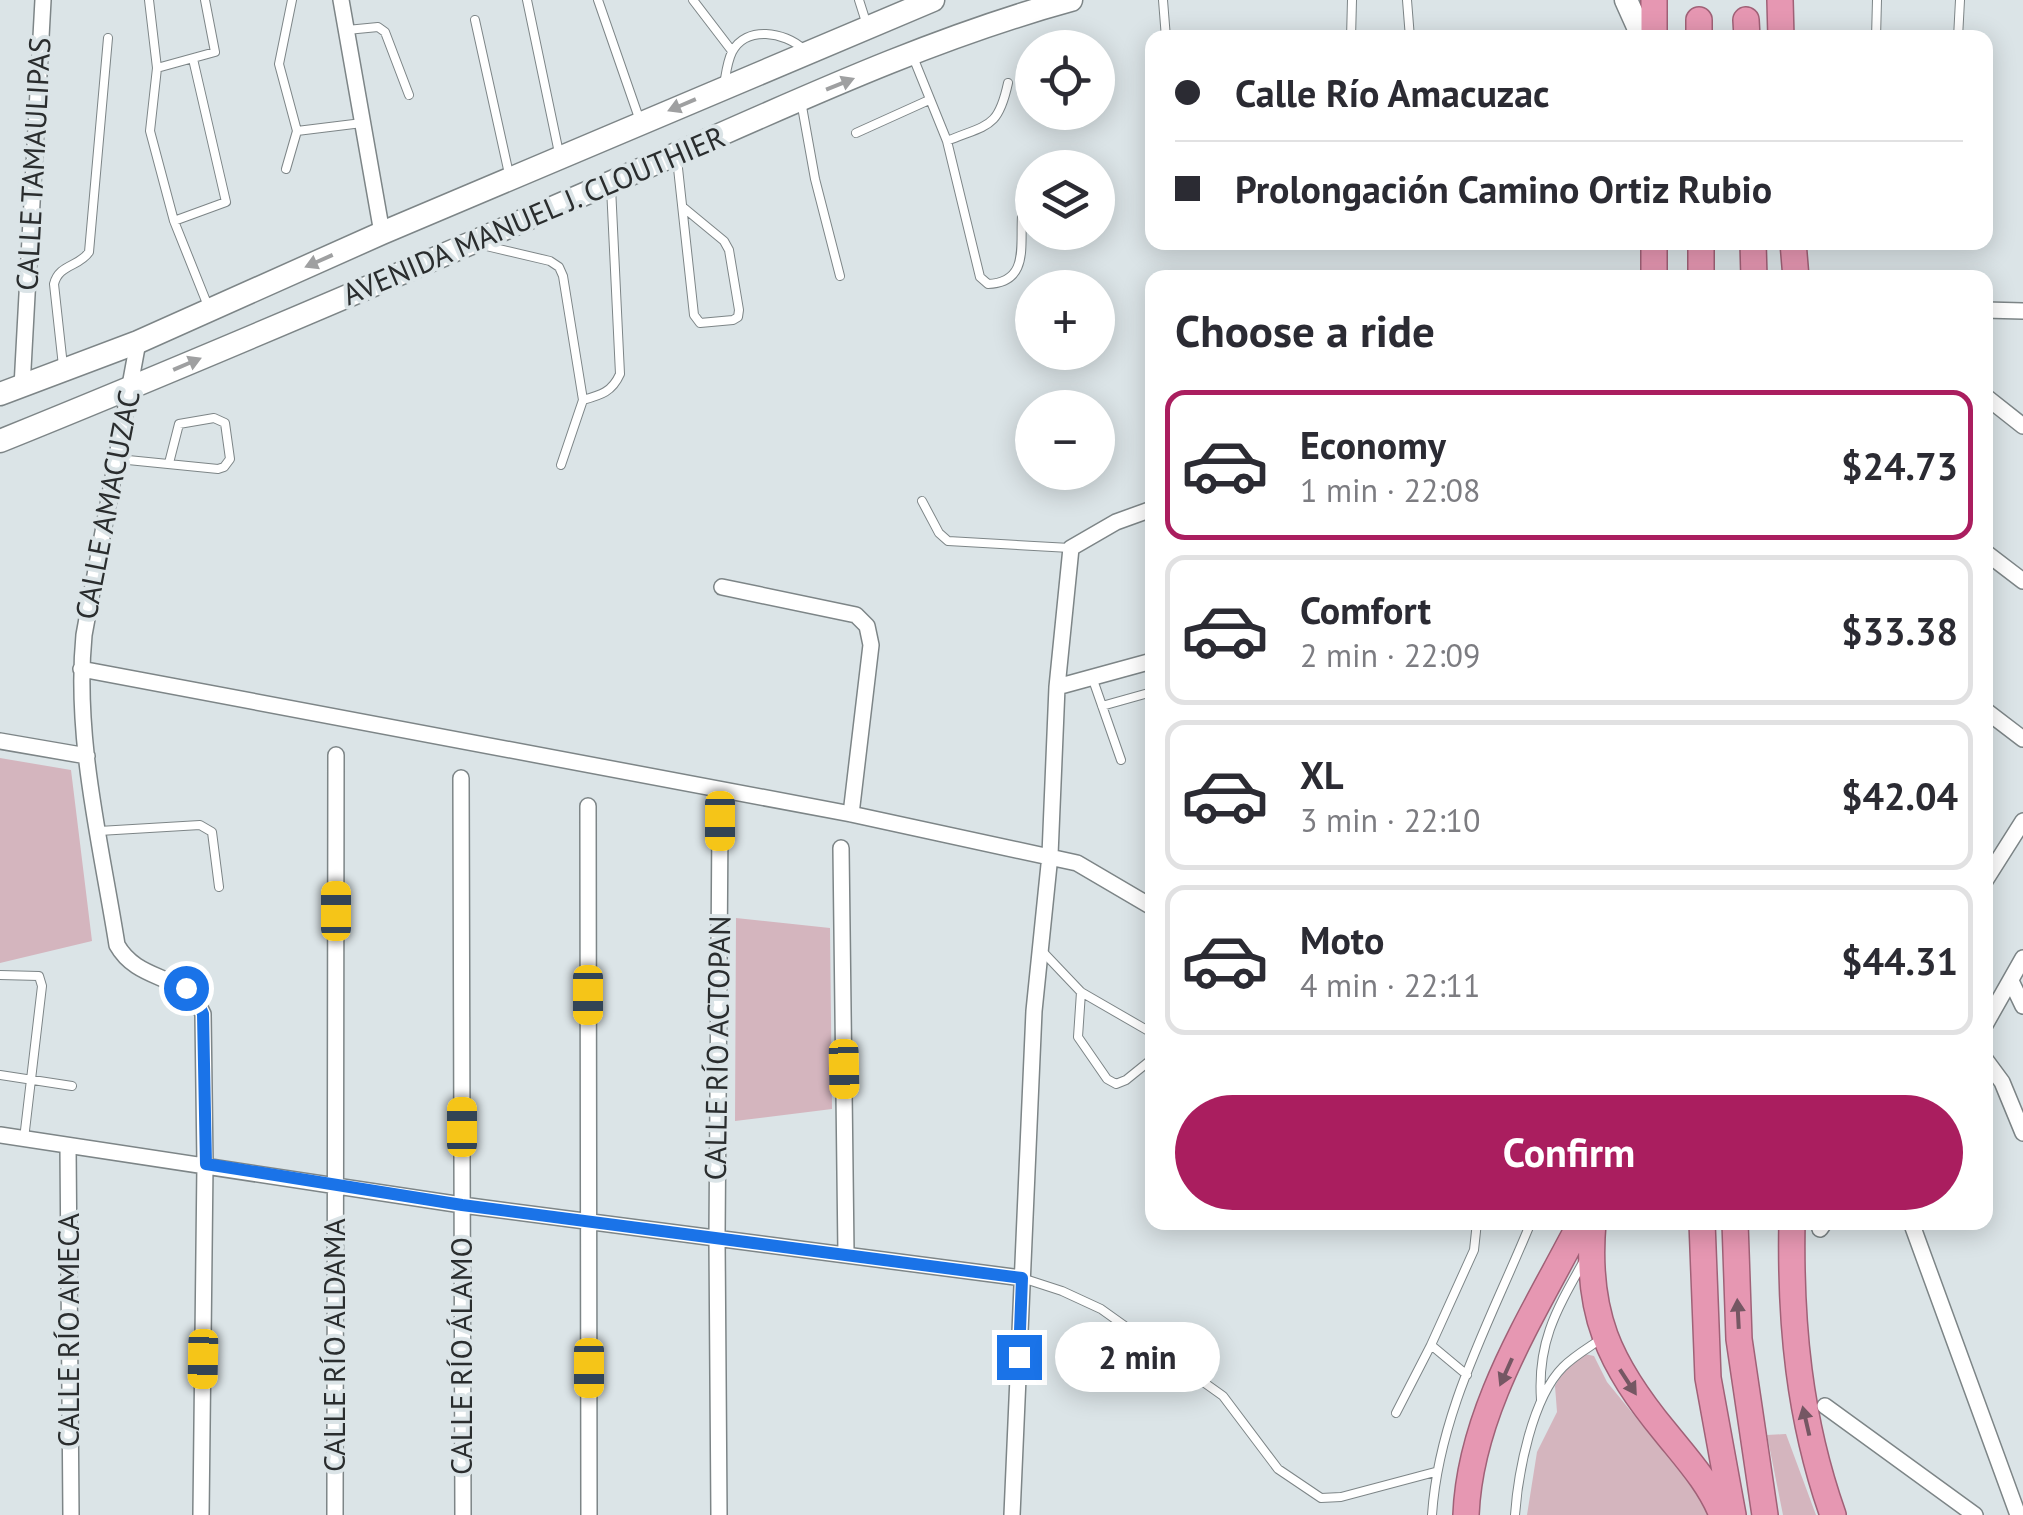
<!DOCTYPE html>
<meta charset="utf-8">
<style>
:root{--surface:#fff;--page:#f2f2f3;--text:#2b2b33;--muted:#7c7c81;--line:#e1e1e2;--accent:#aa1e5f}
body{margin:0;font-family:"PT Sans",sans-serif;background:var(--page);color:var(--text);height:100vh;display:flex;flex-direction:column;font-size:38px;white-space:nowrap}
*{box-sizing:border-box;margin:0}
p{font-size:32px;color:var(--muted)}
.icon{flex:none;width:55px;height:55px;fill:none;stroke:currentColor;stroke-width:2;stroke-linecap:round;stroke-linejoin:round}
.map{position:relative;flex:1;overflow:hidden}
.drawer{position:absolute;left:1145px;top:270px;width:848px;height:960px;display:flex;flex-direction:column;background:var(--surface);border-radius:20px;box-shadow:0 5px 25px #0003}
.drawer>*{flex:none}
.top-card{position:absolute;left:1145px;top:30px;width:848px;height:220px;border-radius:20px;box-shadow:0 5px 25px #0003;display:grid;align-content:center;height:220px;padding:0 30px;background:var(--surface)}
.controls{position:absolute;left:1015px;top:30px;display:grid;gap:20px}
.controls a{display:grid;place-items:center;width:100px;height:100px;border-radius:50%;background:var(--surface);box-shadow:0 5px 25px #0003;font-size:50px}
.end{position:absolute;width:45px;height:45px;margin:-22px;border:12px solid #1a73e8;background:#fff;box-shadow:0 0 0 5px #fff}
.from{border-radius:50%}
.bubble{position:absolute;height:70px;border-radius:35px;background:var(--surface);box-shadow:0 5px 25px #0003;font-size:32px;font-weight:700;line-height:70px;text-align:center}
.car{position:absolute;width:30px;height:60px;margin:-30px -15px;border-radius:12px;box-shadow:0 0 8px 2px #0007;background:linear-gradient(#f5c518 24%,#345 0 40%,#f5c518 0 76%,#345 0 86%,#f5c518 0)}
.top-card b{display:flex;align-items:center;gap:35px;height:95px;font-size:38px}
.top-card b+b{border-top:2px solid var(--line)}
.top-card i{width:25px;height:25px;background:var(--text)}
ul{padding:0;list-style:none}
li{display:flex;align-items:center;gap:30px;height:150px;margin:0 20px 15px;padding:0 10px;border:5px solid var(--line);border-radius:20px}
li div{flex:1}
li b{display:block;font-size:38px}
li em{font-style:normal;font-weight:700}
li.current{border-color:var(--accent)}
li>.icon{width:90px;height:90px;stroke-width:1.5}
h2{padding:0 30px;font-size:45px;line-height:120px}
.cta{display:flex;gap:20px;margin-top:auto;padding:20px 30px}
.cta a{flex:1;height:115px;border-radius:60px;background:var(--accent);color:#fff;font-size:40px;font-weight:700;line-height:115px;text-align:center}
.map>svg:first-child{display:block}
.green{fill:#d4b5be}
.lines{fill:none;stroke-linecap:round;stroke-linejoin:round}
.service-casing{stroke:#7d8587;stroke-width:10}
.minor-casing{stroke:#7d8587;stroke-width:18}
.secondary-casing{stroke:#7d8587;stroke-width:25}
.trunk-casing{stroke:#a06177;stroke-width:28}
.service{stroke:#fff;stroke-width:8}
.minor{stroke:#fff;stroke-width:15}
.secondary{stroke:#fff;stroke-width:22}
.trunk{stroke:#e697b2;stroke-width:25}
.oneway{fill:#9fa0a1}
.oneway2{fill:#755763}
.route{stroke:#1a73e8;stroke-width:12}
.labels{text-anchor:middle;stroke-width:8;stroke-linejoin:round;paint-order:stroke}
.street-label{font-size:30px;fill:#2a2d2e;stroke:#dbe4e7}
</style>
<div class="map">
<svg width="2023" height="1515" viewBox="0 0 2023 1515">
<rect width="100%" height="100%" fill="#dbe4e7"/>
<path class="green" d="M0 758 71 770 92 941 0 963Z
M736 918 830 928 832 1109 735 1121Z
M1580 1353 1594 1356 1607 1382 1710 1508 1712 1515H1527L1537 1452 1557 1412 1555 1386 1565 1368Z
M1785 1434H1786L1816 1515H1783L1767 1435Z"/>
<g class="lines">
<defs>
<path id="service" d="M149 0 157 68 150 131 174 221 208 306
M527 0 559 153
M598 0 639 118
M693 0 732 51
M859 0 866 22
M1163 0 1166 38
M1407 0 1410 38
M475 20 509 174
M347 30 378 27 385 32 409 95
M1351 38 1352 0
M1876 38 1877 0
M1958 38 1960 0
M913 57 947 141 980 277 988 284C1029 282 1020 247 1022 216
M157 68 215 52 205 0
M724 85C726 74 727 62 732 52 746 25 785 32 803 49
M801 101 815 179 840 276
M297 131 362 123
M856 133 929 100
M947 141C988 124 998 129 1008 83
M677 159 694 315 700 323 733 320 738 317 739 310 729 250 724 241 684 208
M286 169 297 131 279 64 292 0
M174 221 226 202 193 59
M482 245 550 261 559 267 563 276 583 400 561 465
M63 366 54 284C59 264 79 267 89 252L108 38
M583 400C601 395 612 392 620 374L611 187
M118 459 218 469 224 467 230 459 225 423 214 418 179 424 169 463
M922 501 939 533 948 541 1070 548
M1092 677 1121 760
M1102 706 1152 692
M99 831 200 825 212 832 219 887
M1042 951 1081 992 1152 1033
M0 975 39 976 42 986 24 1139
M1081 992 1078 1037 1107 1079 1116 1084 1126 1080 1152 1059
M0 1075 72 1086
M1022 1278 1062 1291 1101 1309 1223 1396 1278 1469 1321 1498 1341 1497 1435 1472
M1467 1375 1431 1345 1474 1250 1477 1222
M1541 1400C1537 1341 1557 1309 1585 1259
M1396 1413 1431 1345
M1432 1515C1439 1411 1492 1318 1531 1222
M1515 1515C1518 1473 1532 1398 1563 1367 1574 1356 1588 1348 1601 1339"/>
<path id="minor" d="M341 0 382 233
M1985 310 2023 311
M138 342 84 635C74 738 101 844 117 945 139 984 186 972 203 1014L205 1164 201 1515
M22 387 43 0
M1985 396 2023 426
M1985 552 2023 581
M722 587 856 615 867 626 871 645 851 814
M81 669 851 814 1077 863 1152 907
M1057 687 1152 661
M1985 710 2023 739
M0 741 87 756
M461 778 463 1515
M588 806 589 1515
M841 848 846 1253
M1985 881 2023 821
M2011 981 2023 1006
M1985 1025 2023 958
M1985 1059 2002 1082 2023 1133
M0 1135 462 1205 1022 1278
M68 1146 71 1515
M1911 1222 2018 1515
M1820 1229 1825 1222
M1825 1406 1975 1515
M335 1515 336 755
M719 1515 717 1238 720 821
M1012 1515 1034 1011 1050 855 1057 687 1071 548 1116 522 1152 509"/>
<path id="secondary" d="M1626 0 1643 38
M0 394 138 342 382 233 933 0
M0 441C213 355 424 264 635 172 778 110 921 41 1071 0"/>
<path id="trunk" d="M1780 0 1781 38
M1699 20V38
M1746 20 1747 38
M1654 38V0
M1654 242V278
M1701 242V278
M1753 242 1754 278
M1793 242 1796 278
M1593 1222C1585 1313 1609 1364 1666 1433 1687 1459 1710 1484 1722 1515
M1702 1222 1708 1378 1733 1515
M1735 1222 1739 1339 1765 1515
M1792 1222C1790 1323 1799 1419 1833 1515
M1466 1515C1470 1410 1534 1314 1581 1222"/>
</defs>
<use href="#service" class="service-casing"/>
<use href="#minor" class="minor-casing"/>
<use href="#secondary" class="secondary-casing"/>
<use href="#trunk" class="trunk-casing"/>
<use href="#service" class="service"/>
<use href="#minor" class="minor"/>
<use href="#secondary" class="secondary"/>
<use href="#trunk" class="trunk"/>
</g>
<defs><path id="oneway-solid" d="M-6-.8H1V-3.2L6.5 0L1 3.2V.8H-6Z" transform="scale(2.5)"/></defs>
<g class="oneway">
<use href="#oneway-solid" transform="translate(840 84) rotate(-22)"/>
<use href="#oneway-solid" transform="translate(682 105) rotate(157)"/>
<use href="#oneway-solid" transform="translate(319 261) rotate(156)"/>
<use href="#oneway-solid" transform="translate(187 364) rotate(-23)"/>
</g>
<g class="oneway2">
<use href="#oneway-solid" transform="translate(1738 1314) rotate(-93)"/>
<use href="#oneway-solid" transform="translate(1506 1372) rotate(114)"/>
<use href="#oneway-solid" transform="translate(1628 1382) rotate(57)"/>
<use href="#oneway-solid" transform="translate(1806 1421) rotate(-103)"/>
</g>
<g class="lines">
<path class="route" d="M186 988 197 999 203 1014 206 1164 462 1205 1022 1278 1019 1357"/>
</g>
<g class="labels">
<g class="street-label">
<text transform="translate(34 164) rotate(-87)" y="10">CALLE TAMAULIPAS</text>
<text transform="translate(534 216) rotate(-23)" y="10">AVENIDA MANUEL J. CLOUTHIER</text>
<text transform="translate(108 505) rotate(-79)" y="10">CALLE AMACUZAC</text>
<text transform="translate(718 1048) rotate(-89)" y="10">CALLE RÍO ACTOPAN</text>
<text transform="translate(69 1330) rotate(-90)" y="10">CALLE RÍO AMECA</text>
<text transform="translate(335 1345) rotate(-90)" y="10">CALLE RÍO ALDAMA</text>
<text transform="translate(462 1356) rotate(-90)" y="10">CALLE RÍO ÁLAMO</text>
</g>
</g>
</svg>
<div class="controls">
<a><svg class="icon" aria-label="locate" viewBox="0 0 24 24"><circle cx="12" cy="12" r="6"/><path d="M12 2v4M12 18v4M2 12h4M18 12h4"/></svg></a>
<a><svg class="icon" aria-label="layers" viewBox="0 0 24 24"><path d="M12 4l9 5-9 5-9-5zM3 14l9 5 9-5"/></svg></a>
<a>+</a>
<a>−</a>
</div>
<i class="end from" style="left:186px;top:988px"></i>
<i class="end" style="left:1019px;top:1357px"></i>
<div class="bubble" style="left:1055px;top:1322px;width:165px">2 min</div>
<i class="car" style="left:720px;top:821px;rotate:180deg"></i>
<i class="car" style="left:336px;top:911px;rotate:0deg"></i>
<i class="car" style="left:588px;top:995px;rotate:180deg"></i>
<i class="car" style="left:844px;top:1069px;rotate:179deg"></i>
<i class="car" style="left:462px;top:1127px;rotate:0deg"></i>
<i class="car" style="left:203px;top:1359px;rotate:181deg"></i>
<i class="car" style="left:589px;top:1368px;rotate:180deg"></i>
<div class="top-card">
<b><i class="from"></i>Calle Río Amacuzac</b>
<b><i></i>Prolongación Camino Ortiz Rubio</b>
</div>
<section class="drawer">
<h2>Choose a ride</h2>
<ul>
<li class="current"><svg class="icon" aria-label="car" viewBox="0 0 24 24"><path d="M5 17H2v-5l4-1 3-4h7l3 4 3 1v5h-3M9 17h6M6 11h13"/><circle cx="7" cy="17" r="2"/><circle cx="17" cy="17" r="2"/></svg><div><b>Economy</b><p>1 min · 22:08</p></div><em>$24.73</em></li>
<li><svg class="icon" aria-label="car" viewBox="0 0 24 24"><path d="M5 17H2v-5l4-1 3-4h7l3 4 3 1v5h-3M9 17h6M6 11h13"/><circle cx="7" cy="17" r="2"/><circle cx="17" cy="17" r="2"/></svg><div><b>Comfort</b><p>2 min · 22:09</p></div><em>$33.38</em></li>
<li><svg class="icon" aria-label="car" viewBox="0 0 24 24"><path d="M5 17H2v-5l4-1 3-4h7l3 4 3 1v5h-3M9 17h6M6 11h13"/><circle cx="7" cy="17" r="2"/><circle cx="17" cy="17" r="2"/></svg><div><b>XL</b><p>3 min · 22:10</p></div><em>$42.04</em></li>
<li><svg class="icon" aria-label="car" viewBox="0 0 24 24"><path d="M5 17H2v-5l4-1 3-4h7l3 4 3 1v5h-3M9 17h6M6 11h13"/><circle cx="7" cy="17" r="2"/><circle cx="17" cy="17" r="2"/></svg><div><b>Moto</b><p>4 min · 22:11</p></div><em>$44.31</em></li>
</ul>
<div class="cta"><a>Confirm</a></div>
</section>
</div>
